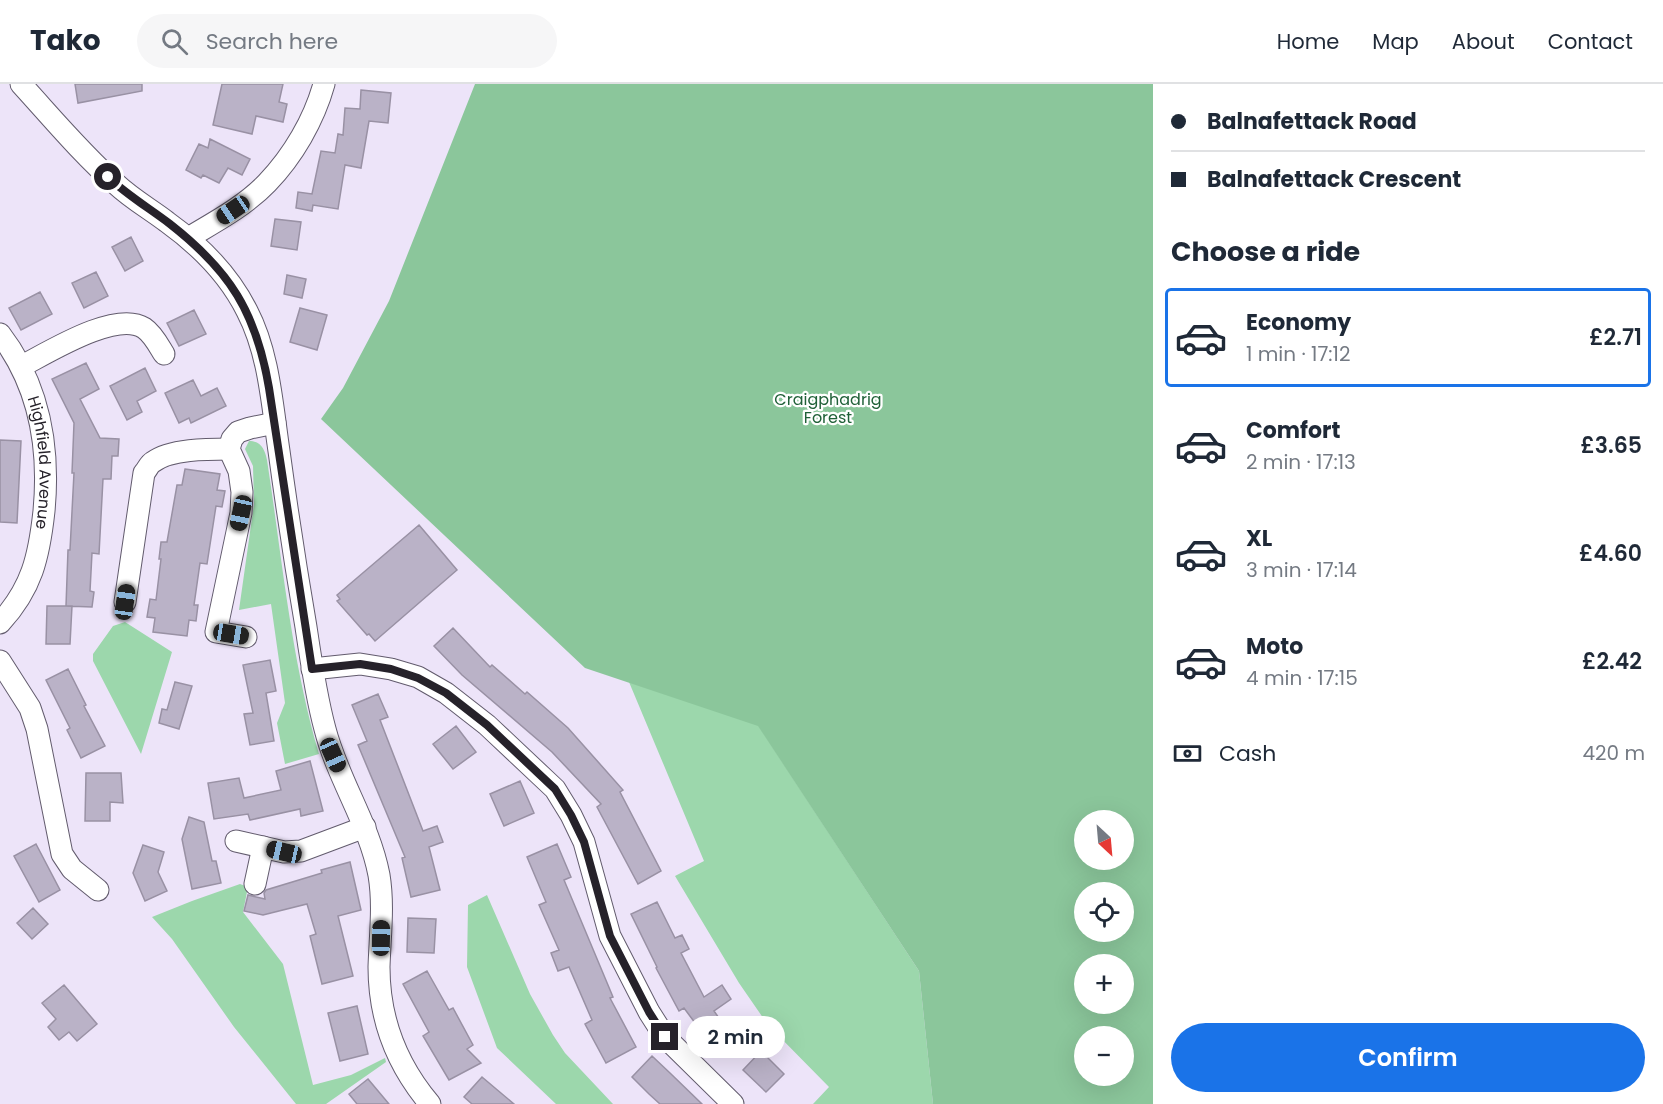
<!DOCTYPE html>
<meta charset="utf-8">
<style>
:root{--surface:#fff;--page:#f6f6f7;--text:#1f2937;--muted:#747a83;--line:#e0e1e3;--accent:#1a73e8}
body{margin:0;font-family:Poppins,sans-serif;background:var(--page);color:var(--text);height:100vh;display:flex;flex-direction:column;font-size:22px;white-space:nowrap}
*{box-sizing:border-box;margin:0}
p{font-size:20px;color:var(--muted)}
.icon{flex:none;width:33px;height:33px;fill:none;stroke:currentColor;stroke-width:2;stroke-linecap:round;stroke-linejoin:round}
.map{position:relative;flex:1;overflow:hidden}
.sheet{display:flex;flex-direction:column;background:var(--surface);width:510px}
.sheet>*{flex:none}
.hud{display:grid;align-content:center;height:132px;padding:0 18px;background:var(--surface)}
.needle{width:39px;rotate:154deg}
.buttons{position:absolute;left:1074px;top:726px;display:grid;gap:12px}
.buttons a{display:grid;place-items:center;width:60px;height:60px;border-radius:50%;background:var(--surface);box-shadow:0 6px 24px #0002;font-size:30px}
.end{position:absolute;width:27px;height:27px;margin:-14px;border:8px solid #26222a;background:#fff;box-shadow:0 0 0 3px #fff}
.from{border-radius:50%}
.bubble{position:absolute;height:42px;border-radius:21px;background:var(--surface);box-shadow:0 6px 24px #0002;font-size:20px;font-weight:600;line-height:42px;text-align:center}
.car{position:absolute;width:18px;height:36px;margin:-18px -9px;border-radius:8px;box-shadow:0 0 4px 2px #0007;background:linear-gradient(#222 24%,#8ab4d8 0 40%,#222 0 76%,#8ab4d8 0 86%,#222 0)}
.hud b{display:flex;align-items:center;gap:21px;height:57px;font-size:22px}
.hud b+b{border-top:2px solid var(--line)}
.hud i{width:15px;height:15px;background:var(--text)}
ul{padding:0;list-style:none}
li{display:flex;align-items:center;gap:18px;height:99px;margin:0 12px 9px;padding:0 6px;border:3px solid transparent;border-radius:6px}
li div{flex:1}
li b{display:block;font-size:22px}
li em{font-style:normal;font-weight:600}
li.current{border-color:var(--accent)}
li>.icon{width:54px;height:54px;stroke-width:1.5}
h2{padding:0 18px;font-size:27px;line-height:72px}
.pay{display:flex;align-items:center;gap:15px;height:66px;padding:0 18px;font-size:22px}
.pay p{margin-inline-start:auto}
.button{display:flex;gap:12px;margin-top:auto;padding:12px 18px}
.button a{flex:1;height:69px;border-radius:36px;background:var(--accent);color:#fff;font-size:24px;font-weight:600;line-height:69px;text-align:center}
header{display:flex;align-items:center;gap:36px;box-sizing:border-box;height:84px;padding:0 30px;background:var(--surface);border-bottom:2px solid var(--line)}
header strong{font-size:28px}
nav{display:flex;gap:33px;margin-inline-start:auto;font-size:21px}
.search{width:420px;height:54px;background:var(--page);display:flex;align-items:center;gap:15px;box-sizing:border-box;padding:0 21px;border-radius:33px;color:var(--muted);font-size:22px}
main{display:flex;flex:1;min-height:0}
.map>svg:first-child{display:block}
.green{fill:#9cd7ac}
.forest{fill:#8bc69b;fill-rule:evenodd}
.building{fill:#bab2c7;stroke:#9991a4;stroke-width:1.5}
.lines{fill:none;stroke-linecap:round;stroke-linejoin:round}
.street-casing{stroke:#625b6d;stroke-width:23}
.street{stroke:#fff;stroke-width:21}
.route{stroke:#26222a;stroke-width:8}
.labels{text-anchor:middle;stroke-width:4.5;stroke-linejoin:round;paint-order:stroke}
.park-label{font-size:16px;fill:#206138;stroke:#fff}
.street-label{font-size:16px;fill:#26222a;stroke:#fff}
</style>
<header>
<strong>Tako</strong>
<div class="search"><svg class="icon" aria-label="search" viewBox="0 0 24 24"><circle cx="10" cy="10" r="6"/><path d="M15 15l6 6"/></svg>Search here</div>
<nav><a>Home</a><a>Map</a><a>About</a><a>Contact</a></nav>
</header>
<main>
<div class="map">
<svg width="1153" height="1020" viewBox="0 0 1153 1020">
<rect width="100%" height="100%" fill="#ede4f9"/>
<path class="green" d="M249 357C261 357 265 366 267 376 282 473 291 575 319 670L285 680 277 639 285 619 271 520 239 526 254 420 253 382 245 365Z
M125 538 172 568 141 670 93 577V570L113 542Z
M629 598 758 641 919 887 933 1020H813L829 1003 768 941 739 899 675 792 704 777Z
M240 800 248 803 243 828 283 880 313 1001 351 991 385 974 386 978 326 1020H296L234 943 172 855 152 833 192 817Z
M487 811 530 910 553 951 565 969 613 1020H556L497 964 467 883 468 821Z"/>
<path class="forest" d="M475 0H1153V1020H933L919 887 758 642 585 584 321 335 343 304 389 217ZM1084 736H1124V776H1084ZM1084 808H1124V848H1084ZM1084 880H1124V920H1084ZM1084 952H1124V992H1084Z"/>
<path class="building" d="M75 0H142V7L78 19Z
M222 0H283L279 18 287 20 283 38 256 32 252 50 213 41Z
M361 6 391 9 388 39 369 37 361 84 345 81 338 125 313 121 312 127 296 124 298 108 312 110 321 67 335 69 338 50 343 51 345 24 360 25Z
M210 55 250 75 242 91 228 84 219 99 203 91 201 94 186 86 199 60 208 64Z
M275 135 301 138 297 166 271 162Z
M131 153 143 177 125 187 112 163Z
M96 188 108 212 84 224 72 199Z
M287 191 306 195 302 214 284 210Z
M40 208 52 230 21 246 9 224Z
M300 224 327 231 317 266 290 258Z
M194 226 206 250 179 262 167 239Z
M86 279 99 305 80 315 100 354 119 355 118 372H112L111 395H103L99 470 92 469 90 507 94 508 92 523 66 522 68 466H70L74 389H72L74 339 52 295Z
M145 284 156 307 137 317 142 328 127 336 110 302Z
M193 296 201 312 217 304 226 322 191 339 189 334 179 339 165 309Z
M0 356 21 357 17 439 0 438Z
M185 385 220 390 217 406 225 407 222 423 216 422 207 480 200 479 194 521H198L196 537 189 536 187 552 153 548 155 534 147 533 150 515 156 516 161 475H159L161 458H167L177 401H182Z
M419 441 457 486 375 557 369 550 367 551 337 517 340 515 337 511Z
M47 522H72L70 560H46Z
M453 544 490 583 492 581 525 610 527 608 568 644 623 706 620 708 661 787 638 800 597 723 601 720 552 668 462 591 434 562Z
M270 576 276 607 266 609 274 657 250 661 244 630 253 629 243 581Z
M68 585 86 621 84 622 105 662 81 674 67 646 70 644 46 596Z
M175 598 192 602 179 645 159 639 162 625 167 626Z
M378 610 388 633 380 636 423 747 437 742 443 758 429 763 440 806 411 813 402 774 405 773 358 661 367 657 352 621Z
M456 642 476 668 453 685 433 660Z
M310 677 323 727 301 732 300 725 250 736 248 730 214 735 208 699 239 694 244 714 281 706 276 687Z
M86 689H121L123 719 110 718V737H85Z
M520 697 534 729 504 742 490 710Z
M189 733 204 738 212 777H216L221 799 192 805 182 755Z
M36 760 60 806 39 818 14 772Z
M557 760 571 793 564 796 613 913 610 914 636 963 606 979 585 940 592 936 569 883 558 887 551 869 559 866 539 821 546 818 527 773Z
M143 761 164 768 158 788 167 807 145 817 133 789Z
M350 778 361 826 338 832 353 892 322 900 310 852 316 850 307 820 263 831 244 827 248 811 265 815 264 809 266 806 322 789 321 786Z
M657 818 675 854 682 851 689 865 681 869 704 913 722 901 731 915 714 927 735 957 718 970 684 924 679 927 656 884 657 883 631 830Z
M33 824 48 840 32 855 17 839Z
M408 834 436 835 434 869 407 868Z
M427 887 449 926 453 924 473 961 467 965 481 979 449 996 423 952 429 948 403 900Z
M64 901 97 940 77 957 69 948 59 956 48 943 56 935 42 919Z
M357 922 368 970 340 977 328 929Z
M761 967 784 990 766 1008 743 986Z
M652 972 670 989 702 1020H660L649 1010 632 993Z
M482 993 495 1004 514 1020H472L464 1013Z
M368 995 389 1020H357L349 1010Z"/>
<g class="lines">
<defs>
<g id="street">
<path d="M21 0C52 34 82 70 116 100 132 115 150 125 167 138 199 161 229 191 247 227 269 269 272 320 279 367 287 426 296 485 306 543 311 577 316 612 325 645 338 696 369 739 379 791 384 821 380 852 379 883 379 934 397 981 430 1020"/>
<path d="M188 154C215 138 245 122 267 99 293 72 314 36 324 0"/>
<path id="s1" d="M0 250C40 302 50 363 44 427 39 473 32 504 0 539"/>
<path d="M22 282C49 268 116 226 144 244 153 250 159 262 164 270"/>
<path d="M125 518 144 389C147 386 149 380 153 378 170 365 208 365 229 365"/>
<path d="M246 553 216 548 241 429 242 408 239 387 229 365 232 355 238 348 250 344 275 339"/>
<path d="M0 577 30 624 37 645 62 770 72 785 98 806"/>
<path d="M312 585 360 580 391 585 418 593 446 609 487 641 555 705 571 731 584 758 610 852 649 928 665 953 733 1020"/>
<path d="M236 757 284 768 301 767 365 743"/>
<path d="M255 800 263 763"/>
</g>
</defs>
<use href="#street" class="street-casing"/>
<use href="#street" class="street"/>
</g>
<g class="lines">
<path class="route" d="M108 93C127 111 149 124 170 140 230 187 256 228 269 304L312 585 360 580 391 585 418 594 446 609 487 641 555 705 571 731 584 758 610 852 649 928 665 953"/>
</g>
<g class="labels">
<g class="park-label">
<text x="828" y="321">Craigphadrig<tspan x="828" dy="18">Forest</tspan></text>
</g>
<g class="street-label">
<text dy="6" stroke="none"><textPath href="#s1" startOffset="138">Highfield Avenue</textPath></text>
</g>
</g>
</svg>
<div class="buttons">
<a><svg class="needle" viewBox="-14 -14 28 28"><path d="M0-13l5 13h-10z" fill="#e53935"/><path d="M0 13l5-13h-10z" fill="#747a83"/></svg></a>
<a><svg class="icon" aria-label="locate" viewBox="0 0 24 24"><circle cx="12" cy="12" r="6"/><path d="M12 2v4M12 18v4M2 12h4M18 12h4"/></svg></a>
<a>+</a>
<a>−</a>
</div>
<i class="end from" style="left:108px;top:93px"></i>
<i class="end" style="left:665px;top:953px"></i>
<div class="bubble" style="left:686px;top:932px;width:99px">2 min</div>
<i class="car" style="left:233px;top:126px;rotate:236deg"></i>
<i class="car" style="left:241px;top:429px;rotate:192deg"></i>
<i class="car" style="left:125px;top:518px;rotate:8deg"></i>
<i class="car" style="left:231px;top:550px;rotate:99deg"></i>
<i class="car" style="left:333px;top:671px;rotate:156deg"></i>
<i class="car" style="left:284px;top:768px;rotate:283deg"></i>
<i class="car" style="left:381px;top:854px;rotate:1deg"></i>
</div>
<section class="sheet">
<div class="hud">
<b><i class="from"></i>Balnafettack Road</b>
<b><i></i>Balnafettack Crescent</b>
</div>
<h2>Choose a ride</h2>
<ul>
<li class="current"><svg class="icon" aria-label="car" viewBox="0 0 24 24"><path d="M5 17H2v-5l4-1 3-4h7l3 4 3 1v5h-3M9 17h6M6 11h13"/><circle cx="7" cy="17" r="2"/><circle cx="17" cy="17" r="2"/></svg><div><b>Economy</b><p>1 min · 17:12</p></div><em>£2.71</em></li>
<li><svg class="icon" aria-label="car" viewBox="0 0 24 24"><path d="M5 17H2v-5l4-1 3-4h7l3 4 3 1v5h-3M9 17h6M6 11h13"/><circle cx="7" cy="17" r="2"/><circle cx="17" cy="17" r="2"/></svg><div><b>Comfort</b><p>2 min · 17:13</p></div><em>£3.65</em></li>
<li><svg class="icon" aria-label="car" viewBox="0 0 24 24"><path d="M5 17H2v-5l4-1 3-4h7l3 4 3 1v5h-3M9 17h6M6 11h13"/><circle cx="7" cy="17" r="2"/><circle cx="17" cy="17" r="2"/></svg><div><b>XL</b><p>3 min · 17:14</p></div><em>£4.60</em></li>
<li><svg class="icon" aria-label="car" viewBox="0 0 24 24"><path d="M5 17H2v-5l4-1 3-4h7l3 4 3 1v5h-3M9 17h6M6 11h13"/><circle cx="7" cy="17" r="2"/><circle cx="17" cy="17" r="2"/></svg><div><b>Moto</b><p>4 min · 17:15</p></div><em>£2.42</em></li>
</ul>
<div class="pay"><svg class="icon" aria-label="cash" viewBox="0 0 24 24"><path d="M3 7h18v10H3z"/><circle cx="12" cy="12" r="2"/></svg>Cash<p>420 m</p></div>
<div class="button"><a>Confirm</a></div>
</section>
</main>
